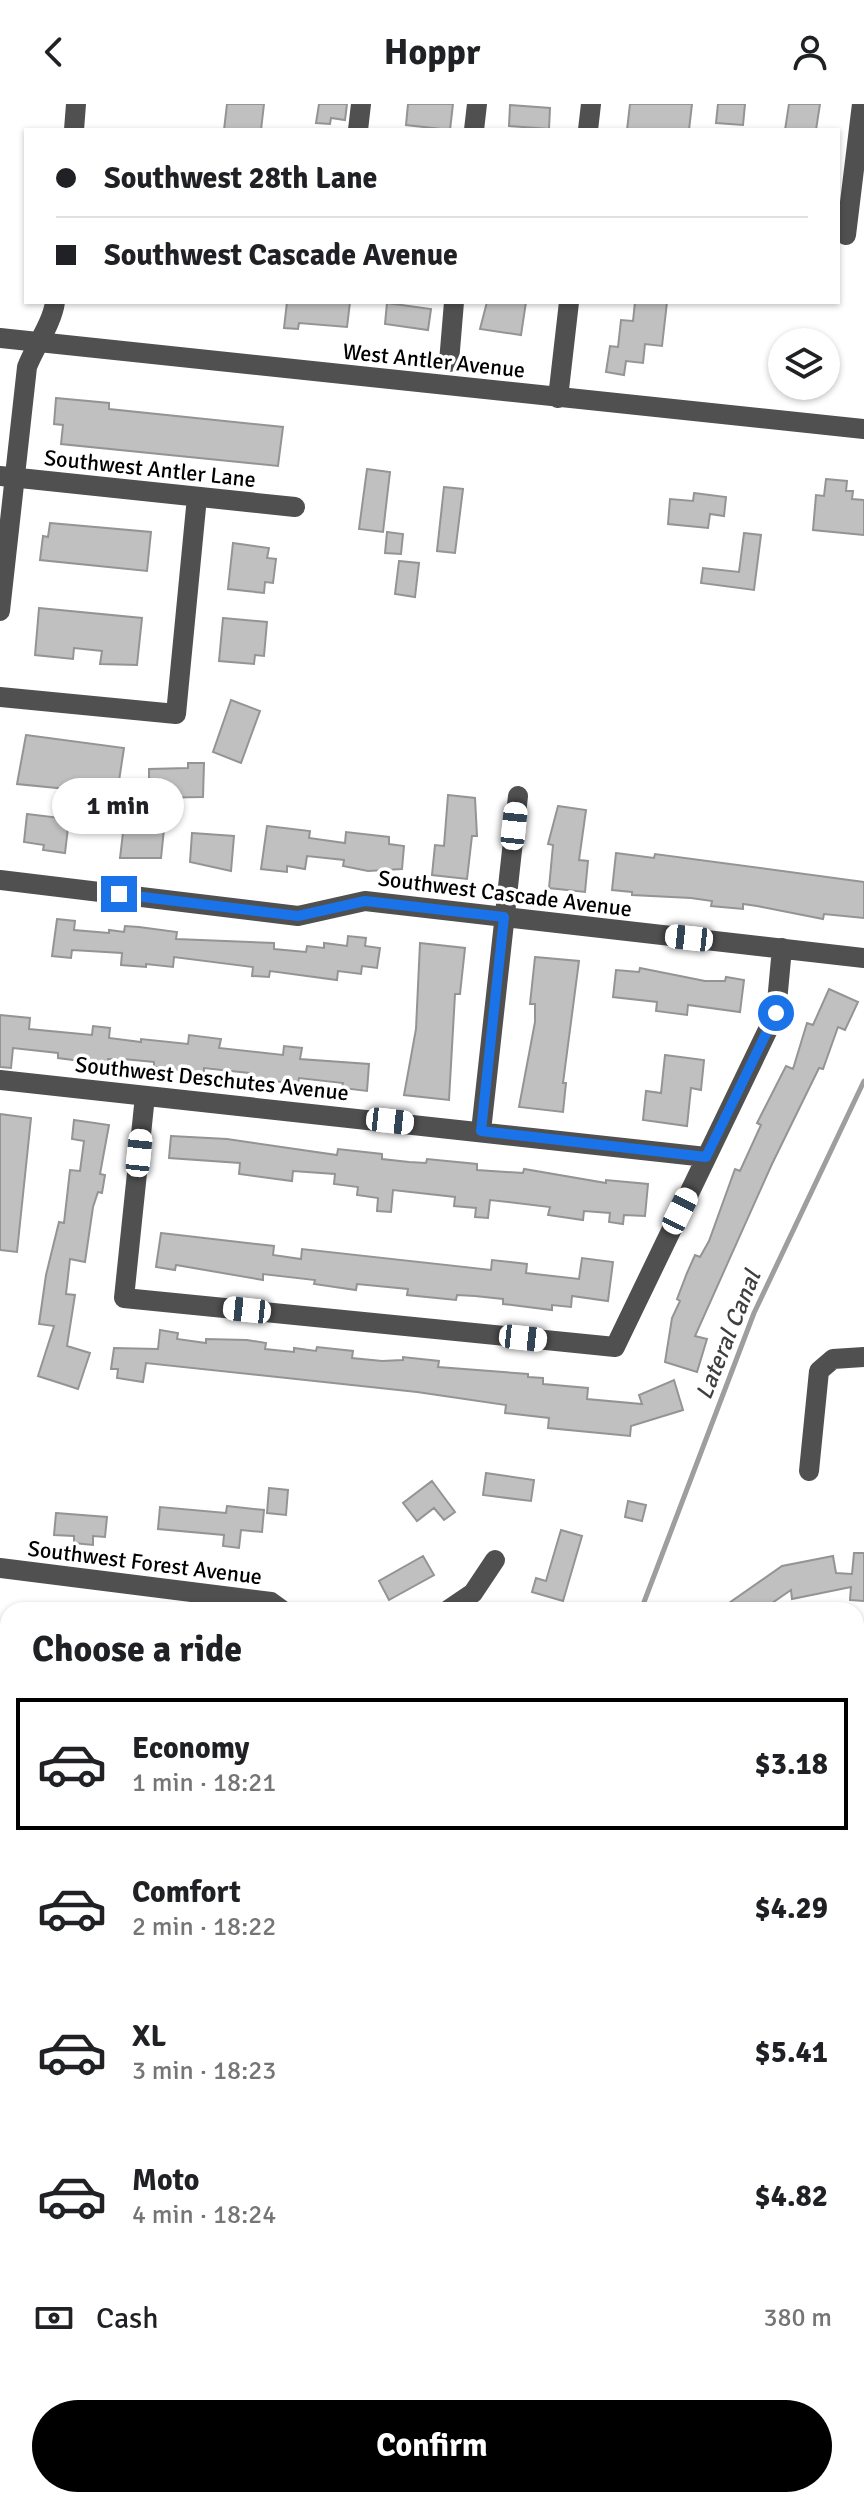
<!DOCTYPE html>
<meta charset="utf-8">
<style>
:root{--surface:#fff;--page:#f2f2f2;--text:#202124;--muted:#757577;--line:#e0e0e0;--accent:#000}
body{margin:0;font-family:Signika,sans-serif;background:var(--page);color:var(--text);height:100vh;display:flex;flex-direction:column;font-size:30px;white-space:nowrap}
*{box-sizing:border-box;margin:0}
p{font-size:26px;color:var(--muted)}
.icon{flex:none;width:44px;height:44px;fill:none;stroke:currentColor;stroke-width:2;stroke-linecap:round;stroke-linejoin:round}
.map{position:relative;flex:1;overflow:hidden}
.drawer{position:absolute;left:0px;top:1498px;width:864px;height:906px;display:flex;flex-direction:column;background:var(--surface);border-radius:24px 24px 0 0;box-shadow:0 2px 6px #0004}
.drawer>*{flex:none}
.hud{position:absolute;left:24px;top:24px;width:816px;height:176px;border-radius:0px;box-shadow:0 2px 6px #0004;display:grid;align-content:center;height:176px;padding:0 32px;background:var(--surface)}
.fabs{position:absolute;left:768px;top:224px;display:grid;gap:16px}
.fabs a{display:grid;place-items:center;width:72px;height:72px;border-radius:50%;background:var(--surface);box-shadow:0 2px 6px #0004;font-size:40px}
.end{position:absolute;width:36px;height:36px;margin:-18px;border:10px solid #1a73e8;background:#fff;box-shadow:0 0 0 4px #fff}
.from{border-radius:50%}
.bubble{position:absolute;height:56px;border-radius:28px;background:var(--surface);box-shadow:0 2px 6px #0004;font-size:26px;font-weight:700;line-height:56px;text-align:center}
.car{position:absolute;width:24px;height:48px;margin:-24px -12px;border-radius:10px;box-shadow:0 0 6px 2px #0007;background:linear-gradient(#fff 24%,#345 0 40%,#fff 0 76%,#345 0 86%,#fff 0)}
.hud b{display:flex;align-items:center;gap:28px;height:76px;font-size:30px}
.hud b+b{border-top:2px solid var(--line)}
.hud i{width:20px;height:20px;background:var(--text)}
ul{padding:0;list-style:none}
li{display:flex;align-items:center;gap:24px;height:132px;margin:0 16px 12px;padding:0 16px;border:4px solid transparent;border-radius:0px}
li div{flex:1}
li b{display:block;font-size:30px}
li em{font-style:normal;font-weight:700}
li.current{border-color:var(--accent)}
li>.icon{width:72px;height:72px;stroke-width:1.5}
h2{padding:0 32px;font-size:36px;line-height:96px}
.pay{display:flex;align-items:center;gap:20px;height:88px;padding:0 32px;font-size:30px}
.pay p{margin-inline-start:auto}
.cta{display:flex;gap:16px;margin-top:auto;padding:16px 32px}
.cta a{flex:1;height:92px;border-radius:48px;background:var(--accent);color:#fff;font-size:32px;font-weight:700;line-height:92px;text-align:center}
header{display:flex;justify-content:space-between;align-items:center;height:104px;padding:0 32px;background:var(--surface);font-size:36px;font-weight:700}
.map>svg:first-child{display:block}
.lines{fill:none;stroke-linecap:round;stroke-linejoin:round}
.stream{stroke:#9e9e9e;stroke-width:5}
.building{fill:#c0c0c0;stroke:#949494;stroke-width:2}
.highway-casing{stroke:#dbdbdb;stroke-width:28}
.minor{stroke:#505050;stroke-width:20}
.highway{stroke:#000;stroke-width:24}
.route{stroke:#1a73e8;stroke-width:10}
.labels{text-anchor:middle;stroke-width:7;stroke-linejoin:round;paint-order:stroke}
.street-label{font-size:22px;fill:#000;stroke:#fff}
.water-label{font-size:24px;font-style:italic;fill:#3f3f3f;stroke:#fff}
</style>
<header><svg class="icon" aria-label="back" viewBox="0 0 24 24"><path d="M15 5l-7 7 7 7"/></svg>Hoppr<svg class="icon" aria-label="person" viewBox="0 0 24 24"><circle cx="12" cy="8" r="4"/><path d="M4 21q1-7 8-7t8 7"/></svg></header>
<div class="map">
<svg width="864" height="2403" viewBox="0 0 864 2403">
<rect width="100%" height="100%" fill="#fff"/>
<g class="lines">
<path class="stream" d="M641 1506 754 1209 864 977"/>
</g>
<path class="building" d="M227 0H264L261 26H224Z
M319 0H347L345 16 331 14 330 20 316 19Z
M408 0H453L450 26 406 21Z
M630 0H692L689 26H627Z
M718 0H745L743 21 716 19Z
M789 0H820L816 26H785Z
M510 1 550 4 549 25 509 22Z
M287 198H350L347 223 299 219 298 225 284 224Z
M487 198H526L521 231 480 225Z
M635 198H667L662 242 645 240 643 259 626 257 624 271 606 268 610 242 618 243 621 216 633 217Z
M387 199 431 205 428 226 385 220Z
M56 294 109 299V305L283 323 278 362 61 340 63 321 54 320Z
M367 365 390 368 383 428 359 425Z
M826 375 847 377 846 387H853L852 395 864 396V431L813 426 816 391 824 392Z
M444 383 463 385 455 449 437 447Z
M694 389 726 393 724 412 710 410 708 424 668 420 670 395 693 397Z
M50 419 151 428 147 467 40 456 43 432 48 433Z
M387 428 403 430 401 450 385 449Z
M744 429 761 431 754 486 701 479 703 464 739 468Z
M233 439 269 444 267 454 276 455 273 479 265 478 264 489 228 485Z
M399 457 419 459 415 493 395 490Z
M39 504 142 514 137 561 100 560 102 547 74 544 73 555 35 551Z
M223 514 267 518 264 552 255 551 254 560 219 557Z
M231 596 260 607 241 659 213 648Z
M26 631 124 644 117 690 17 680Z
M188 659H204L203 693 149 694V665L188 664Z
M448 691 475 694 477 732H472L467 775 432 771 435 741 444 742Z
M558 702 586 706 579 756 588 757 585 788 549 784 553 741 548 740Z
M27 710 69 715 65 749 43 746 44 741 24 738Z
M124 720 164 725 161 754H120Z
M267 722 310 727 309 734 345 739 346 728 389 733V740L404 742 402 765 368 767 343 762 344 756 307 752 305 765 287 762V768L261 765Z
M192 729 234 732 231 767 190 758Z
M616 749 654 754 655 750 864 778V814L824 810 823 815 757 802 743 800V805L711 802 712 797 691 794 632 791V788L612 786Z
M57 815 75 817 74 826 109 829V826L124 828 125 822 139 823 177 828 176 835 274 839V845L306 848 307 842 324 844V839L347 842 348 832 366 834 365 842 380 844 377 864 362 862 361 870 338 867 337 876 270 867 269 873 252 872 253 863 174 853 173 863 146 860V863L121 861 122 849 72 846 71 854 52 852Z
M420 839 465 844 460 890H455L449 996 404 991 416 925Z
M535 853 579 857 563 979H566L563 1008 519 1003 535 918V900H530Z
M640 864 705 877H725L726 873 744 876 740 908 688 901 687 911 656 907 657 898 613 893 616 866 639 868Z
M829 885 858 898 845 926 838 923 823 965 819 964 772 1060 695 1232 707 1235 697 1268 665 1258 672 1214 680 1197 677 1195 687 1169 695 1151 700 1153 709 1137 735 1065 740 1067 761 1021 757 1019 786 962 793 965 807 919 813 921Z
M0 911 30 914 29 925 92 931 93 922 110 924 109 934 141 938V935L188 940 189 931 221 935 219 944 283 951 284 942 302 944 300 955 369 960 367 987 342 984 343 979 299 974 298 980 249 974V969L204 964V969L154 963V958L123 955H108V959L81 957 58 954V949L13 944 11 964 0 963Z
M665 951 704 956 701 986 691 984 687 1022 643 1016 646 987 661 989Z
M0 1010 31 1014 17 1148 0 1146Z
M74 1016 109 1021 100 1070 105 1071 102 1089 98 1088 93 1103 85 1158 70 1155 66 1190 75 1191 67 1242 90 1249 78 1285 38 1272 54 1222 39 1220 46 1171 59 1118 64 1119 70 1066 80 1067 84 1037 72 1035Z
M171 1032 227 1035 337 1051 338 1045 382 1050V1055L409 1058 426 1059 427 1055 477 1060V1066L523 1069 524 1065 606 1079V1076L648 1080 645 1112 624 1111 623 1120 609 1118 610 1109 584 1107 583 1116 548 1111 550 1103 490 1096 488 1114 475 1113 476 1104 454 1102 455 1093 393 1086 391 1108 377 1107 378 1094 357 1091 358 1083 334 1080 335 1070 293 1067 292 1077 239 1070 240 1059 169 1054Z
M161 1129 274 1142 273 1151 301 1155 302 1145 491 1166 492 1156 527 1160 526 1169 579 1175 582 1154 613 1158 608 1197 572 1192 571 1203 552 1201V1206L503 1200V1195L475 1192 457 1191 456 1196 407 1191 408 1185 357 1180 356 1186 314 1180 315 1176 263 1170V1176L176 1161 175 1166 156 1163Z
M160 1226 178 1229 177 1235 206 1239V1235L247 1236 266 1239 265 1245 294 1248V1244L316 1247 317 1243 353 1247 352 1254 382 1257 403 1256V1253L439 1257 438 1263 528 1270V1273L543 1274V1280L588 1284 587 1295 642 1300 639 1291 674 1276 683 1306 631 1322 630 1332 548 1324 549 1314 505 1309 506 1301 417 1288 146 1259 143 1278 117 1274 118 1265H111L114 1244 158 1245Z
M486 1369 534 1376 531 1397 483 1391Z
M432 1377 455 1408 444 1416 434 1404 417 1417 403 1399Z
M269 1384 288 1386 286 1411 267 1409Z
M628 1397 646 1401 642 1417 625 1413Z
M227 1402 264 1406 262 1428 241 1426 239 1444 223 1442 224 1431 158 1425 160 1403 226 1409Z
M56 1409 107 1413 105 1433 93 1432V1441L74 1439V1432L54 1431Z
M561 1426 582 1432 563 1497 532 1488 536 1474 546 1477Z
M854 1449H864V1497L850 1496 851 1483 792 1495 791 1486 762 1506H719L782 1462 833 1452 836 1469 852 1470Z
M423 1452 434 1471 389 1496 379 1477Z"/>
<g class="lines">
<defs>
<path id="highway" d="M0 2339 8 2340
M627 2396 695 2403"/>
</defs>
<use href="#highway" class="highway-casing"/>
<path class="minor" d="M74 26 76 0
M358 26 361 0
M474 26 477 0
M588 26 591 0
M846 131 862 0
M0 234 864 325
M449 258 454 198
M558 294 569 198
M0 372 295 403
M0 507 27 263C35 242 52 220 55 198
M0 593 176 610 197 393
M0 776 298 812 365 797 864 854
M0 976 706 1053
M145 992 124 1194 615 1243 776 909 782 844
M481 1027 518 692
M809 1367 819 1267 833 1255 864 1253
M0 1464 271 1498 282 1506
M448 1506 473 1489 495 1456
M856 1551 864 1553
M0 1800 8 1801
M856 1899 864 1900
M856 2395 864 2325"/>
<use href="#highway" class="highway"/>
</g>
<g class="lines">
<path class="route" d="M119 790 298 812 365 797 504 813 481 1027 706 1053 776 909"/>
</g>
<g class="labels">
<g class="street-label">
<text transform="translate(434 256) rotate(6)" y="8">West Antler Avenue</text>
<text transform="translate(150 364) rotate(6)" y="8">Southwest Antler Lane</text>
<text transform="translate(505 789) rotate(7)" y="8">Southwest Cascade Avenue</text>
<text transform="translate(212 974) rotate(6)" y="8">Southwest Deschutes Avenue</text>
<text transform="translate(145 1458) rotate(7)" y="8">Southwest Forest Avenue</text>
</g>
<g class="water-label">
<text transform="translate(728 1231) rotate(-68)" y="8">Lateral Canal</text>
</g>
</g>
</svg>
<div class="fabs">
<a><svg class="icon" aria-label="layers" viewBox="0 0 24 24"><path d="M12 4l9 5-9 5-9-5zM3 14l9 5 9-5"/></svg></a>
</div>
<i class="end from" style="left:776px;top:909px"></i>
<i class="end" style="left:119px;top:790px"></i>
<div class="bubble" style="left:52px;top:674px;width:132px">1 min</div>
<i class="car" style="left:514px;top:722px;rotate:6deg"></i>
<i class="car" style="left:689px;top:834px;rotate:276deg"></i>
<i class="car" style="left:390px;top:1017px;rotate:96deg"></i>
<i class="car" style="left:139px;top:1049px;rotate:6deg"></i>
<i class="car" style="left:680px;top:1107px;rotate:26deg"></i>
<i class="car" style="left:247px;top:1206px;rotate:276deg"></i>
<i class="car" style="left:523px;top:1234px;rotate:96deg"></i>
<div class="hud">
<b><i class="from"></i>Southwest 28th Lane</b>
<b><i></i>Southwest Cascade Avenue</b>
</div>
<section class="drawer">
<h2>Choose a ride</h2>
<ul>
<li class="current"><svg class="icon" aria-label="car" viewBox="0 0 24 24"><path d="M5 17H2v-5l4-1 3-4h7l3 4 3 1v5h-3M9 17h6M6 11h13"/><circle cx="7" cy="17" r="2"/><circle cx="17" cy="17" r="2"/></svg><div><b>Economy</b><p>1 min · 18:21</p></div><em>$3.18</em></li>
<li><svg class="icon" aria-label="car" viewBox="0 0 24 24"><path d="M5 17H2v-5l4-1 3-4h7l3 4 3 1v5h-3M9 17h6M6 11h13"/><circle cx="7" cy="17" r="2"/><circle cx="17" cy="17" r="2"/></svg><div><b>Comfort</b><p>2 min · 18:22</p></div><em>$4.29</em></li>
<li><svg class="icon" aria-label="car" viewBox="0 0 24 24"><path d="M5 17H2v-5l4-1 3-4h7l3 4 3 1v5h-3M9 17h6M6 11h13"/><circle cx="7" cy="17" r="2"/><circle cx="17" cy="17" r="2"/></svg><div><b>XL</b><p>3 min · 18:23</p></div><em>$5.41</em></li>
<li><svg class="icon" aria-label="car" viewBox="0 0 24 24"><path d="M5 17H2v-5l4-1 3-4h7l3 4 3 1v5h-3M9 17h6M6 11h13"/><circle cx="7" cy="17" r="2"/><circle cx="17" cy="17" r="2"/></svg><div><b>Moto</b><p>4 min · 18:24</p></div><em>$4.82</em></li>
</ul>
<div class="pay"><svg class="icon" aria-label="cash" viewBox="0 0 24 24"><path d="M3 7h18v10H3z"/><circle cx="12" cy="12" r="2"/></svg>Cash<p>380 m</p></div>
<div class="cta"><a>Confirm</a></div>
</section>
</div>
